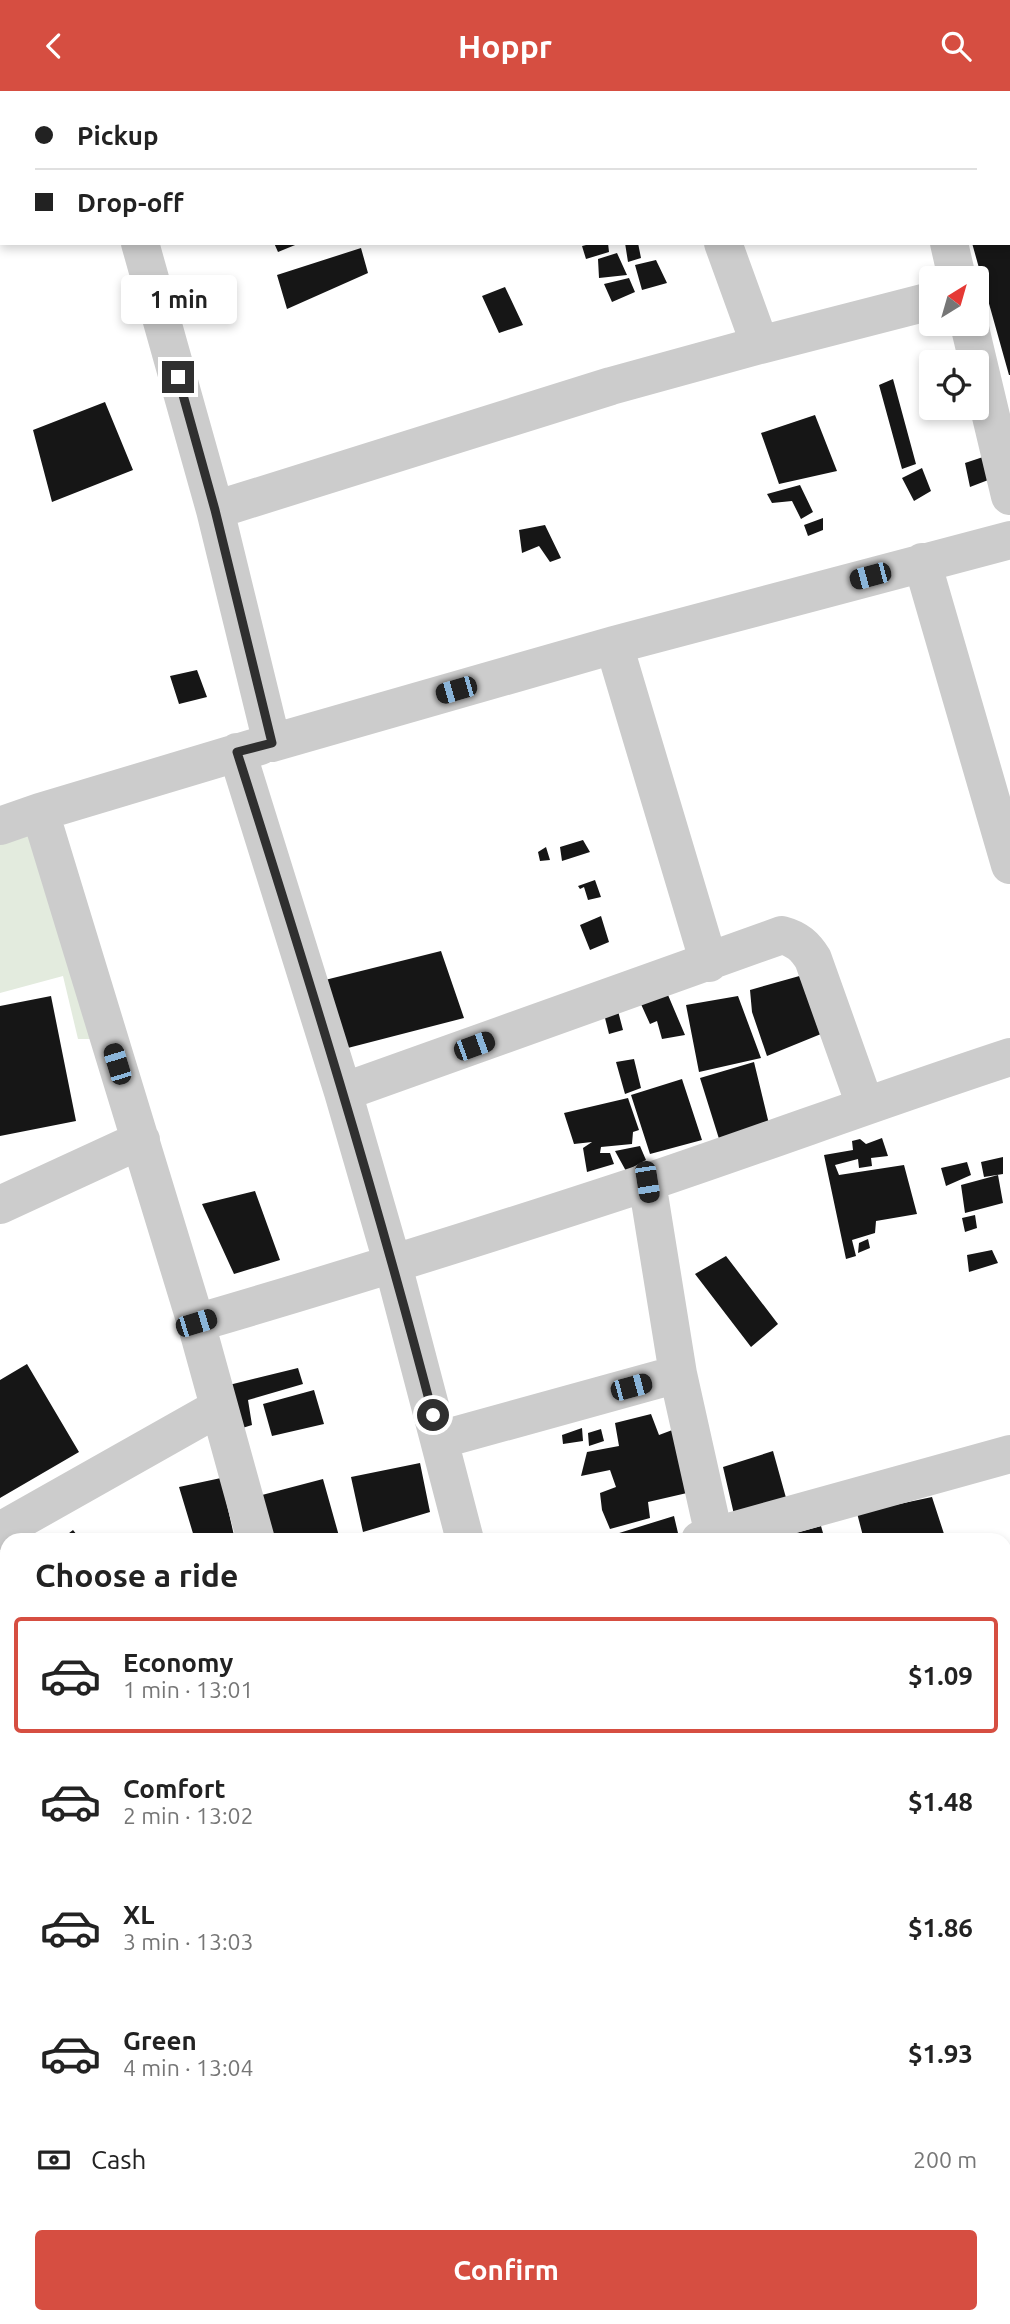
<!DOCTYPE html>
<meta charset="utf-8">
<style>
:root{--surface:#fff;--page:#f6f6f6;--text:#222;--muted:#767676;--line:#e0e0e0;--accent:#d64e41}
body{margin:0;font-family:Ubuntu,sans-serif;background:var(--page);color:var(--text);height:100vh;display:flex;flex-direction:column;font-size:26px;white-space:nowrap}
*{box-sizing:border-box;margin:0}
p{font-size:23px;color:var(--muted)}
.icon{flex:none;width:38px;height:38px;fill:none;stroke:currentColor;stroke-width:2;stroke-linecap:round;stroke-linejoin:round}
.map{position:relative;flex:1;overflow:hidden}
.panel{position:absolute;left:0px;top:1442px;width:1012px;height:791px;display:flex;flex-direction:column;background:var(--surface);border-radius:21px 21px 0 0;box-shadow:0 4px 10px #0003}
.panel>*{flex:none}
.top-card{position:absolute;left:0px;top:0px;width:1012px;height:154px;box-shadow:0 4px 10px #0003;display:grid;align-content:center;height:154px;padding:0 35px;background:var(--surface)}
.needle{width:46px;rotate:37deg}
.buttons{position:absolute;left:919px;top:175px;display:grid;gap:14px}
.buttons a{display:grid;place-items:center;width:70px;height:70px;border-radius:7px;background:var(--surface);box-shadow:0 4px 10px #0003;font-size:35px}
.end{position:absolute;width:32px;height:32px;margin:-16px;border:9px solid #2f2f2f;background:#fff;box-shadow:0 0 0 4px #fff}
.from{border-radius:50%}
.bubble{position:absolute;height:49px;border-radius:7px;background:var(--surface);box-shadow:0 4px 10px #0003;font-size:23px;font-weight:700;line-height:49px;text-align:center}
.car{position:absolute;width:21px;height:42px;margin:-21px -10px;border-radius:9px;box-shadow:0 0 5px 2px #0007;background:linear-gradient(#222 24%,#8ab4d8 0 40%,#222 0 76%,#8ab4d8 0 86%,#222 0)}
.top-card b{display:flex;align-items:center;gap:24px;height:66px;font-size:26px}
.top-card b+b{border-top:2px solid var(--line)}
.top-card i{width:18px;height:18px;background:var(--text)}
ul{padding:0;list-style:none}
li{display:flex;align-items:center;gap:21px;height:116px;margin:0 14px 10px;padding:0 21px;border:4px solid transparent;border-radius:7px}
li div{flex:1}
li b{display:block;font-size:26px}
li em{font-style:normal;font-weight:700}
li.selected{border-color:var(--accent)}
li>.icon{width:63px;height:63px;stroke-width:1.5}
h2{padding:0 35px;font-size:32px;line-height:84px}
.pay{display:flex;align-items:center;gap:18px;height:77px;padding:0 35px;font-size:26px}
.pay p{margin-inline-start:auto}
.cta{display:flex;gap:14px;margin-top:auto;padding:14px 35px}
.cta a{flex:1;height:80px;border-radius:7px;background:var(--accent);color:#fff;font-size:28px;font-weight:700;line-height:80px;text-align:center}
header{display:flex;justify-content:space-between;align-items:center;height:91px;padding:0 35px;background:var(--accent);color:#fff;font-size:32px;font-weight:700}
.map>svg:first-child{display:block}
.green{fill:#e3ebde}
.building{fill:#161616}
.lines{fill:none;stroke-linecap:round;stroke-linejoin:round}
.minor{stroke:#ccc;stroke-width:38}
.route{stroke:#2f2f2f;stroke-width:9}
</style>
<header><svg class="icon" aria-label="back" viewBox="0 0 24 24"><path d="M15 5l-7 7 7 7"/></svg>Hoppr<svg class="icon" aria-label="search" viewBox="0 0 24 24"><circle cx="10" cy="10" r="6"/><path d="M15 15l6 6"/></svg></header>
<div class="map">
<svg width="1010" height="2233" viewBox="0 0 1010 2233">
<rect width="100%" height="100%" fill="#fff"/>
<path class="green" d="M32 733 96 948H78L63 885 0 902V745Z"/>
<path class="building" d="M274 152H300L278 161Z
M594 152H608L609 161 586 168 582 155Z
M625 152H638L641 167 628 171Z
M972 152H1010V284H1009Z
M361 157 368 182 287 218 277 184Z
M617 162 627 184 599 187 598 168Z
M656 169 667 192 642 199 635 174Z
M629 187 635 201 612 211 604 193Z
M505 196 523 234 499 242 482 205Z
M893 288 916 373 902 378 879 294Z
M105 311 133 379 52 411 33 339Z
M815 324 837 380 779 393 761 342Z
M986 365 996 386 970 396 965 372Z
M922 377 931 400 914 410 902 387Z
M800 394 813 421 801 428 792 410 772 412 767 403Z
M823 427V439L808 445 804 434Z
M545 434 561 467 550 471 539 455 522 462 519 439Z
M197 579 207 606 179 613 170 585Z
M583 749 590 761 562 770 560 756Z
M546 756 550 769 540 770 538 761Z
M595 789 601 806 588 809 584 796 580 798 578 795Z
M601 825 609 851 590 859 580 834Z
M441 860 464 927 340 959 321 890Z
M803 884 821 943 767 965 752 921 750 899Z
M668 904 685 944 662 948 657 930 650 933 640 911Z
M51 905 76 1030 0 1045V915Z
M738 905 761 967 699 981 686 914Z
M618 920 623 939 609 943 604 923Z
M634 968 641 997 625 1003 616 971Z
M754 971 769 1033 720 1051 700 987Z
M682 988 702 1049 650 1063 631 1004Z
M628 1007 639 1039 633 1041 632 1053 601 1056 600 1062H610L614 1073 587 1081 583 1057 592 1051 574 1053 564 1022Z
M882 1047 888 1065 871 1067 872 1075 859 1077 858 1068 835 1074 839 1084 904 1074 917 1123 876 1130 875 1142 852 1149 856 1165 846 1168 824 1064 853 1059 852 1050 860 1048 866 1053Z
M640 1055 646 1069 626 1080 615 1060Z
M1003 1066V1083L984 1086 981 1071Z
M967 1071 971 1084 946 1095 941 1077Z
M998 1084 1003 1112 965 1122 961 1094Z
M255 1100 280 1169 234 1183 202 1113Z
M975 1124 977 1137 965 1141 962 1127Z
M868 1148 870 1157 858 1162 859 1152Z
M992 1159 998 1172 969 1181 967 1164Z
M726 1165 778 1233 751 1256 695 1183Z
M27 1273 79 1361 0 1407V1289Z
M298 1277 303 1293 248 1309 252 1334 236 1339 225 1295Z
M314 1299 324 1333 272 1345 263 1313Z
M651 1323 659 1344 675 1338 687 1402 648 1411 650 1427 610 1438 602 1419 600 1402 616 1396 610 1379 581 1385 587 1361 619 1355 615 1332Z
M582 1337 583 1350 563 1353 562 1344Z
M601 1338 604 1350 589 1355 588 1342Z
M773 1360 788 1414 736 1432 723 1376Z
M420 1372 430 1421 363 1441 351 1386Z
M221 1387 235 1449H195L179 1396Z
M323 1388 339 1445 327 1449H274L262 1404Z
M932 1406 946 1449H864L857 1422Z
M674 1425 678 1442 656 1449H604L603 1447Z
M821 1435 825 1449H774V1448Z
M73 1439 81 1449H60Z
M7 1554V1620L0 1622V1557Z
M1010 1773V1824L1004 1826V1774Z
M1010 1853V1886L1004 1888V1855Z
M1 1863 7 1884V2011L0 2013Z
M1004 1944H1010V1983L1004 1963Z
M1004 2056 1010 2067V2112L1004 2114Z
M1005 2218 1010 2233H982L980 2226H1004Z
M29 2226H44L46 2233H31Z"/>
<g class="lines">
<path class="minor" d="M100 0V2
M451 0V2
M908 0 909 2
M864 2 871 0
M140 152 215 419 272 652 614 554 1010 449
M723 152 760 254 931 210
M949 152 957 187
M969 233 1010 405
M215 419 611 295 760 254
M922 471 1010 774
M614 554 709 872
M237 661 343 1001 393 1174 439 1349 678 1283
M40 721 196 1232 256 1449
M0 735 40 721 260 655
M343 1001 782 844C797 848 805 855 813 868L865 1014
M647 1091 678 1283 715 1449
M0 1114 141 1049
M196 1232C347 1188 496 1141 645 1092 767 1051 888 1006 1010 966
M439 1349 465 1449
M0 1440 218 1317
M700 1449 1010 1363
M0 1659 7 1658
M1004 1753 1010 1751
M0 1765 7 1782
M1004 1906 1010 1904
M0 2027 7 2025
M1004 2180 1010 2178
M89 2226 91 2233
M322 2226 324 2233
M475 2226 477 2233
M706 2226 708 2233
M229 2233 253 2226
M816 2233 841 2226"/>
</g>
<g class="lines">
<path class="route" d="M178 286 215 419 272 652 237 661C307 881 375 1101 433 1324"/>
</g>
</svg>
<div class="buttons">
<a><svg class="needle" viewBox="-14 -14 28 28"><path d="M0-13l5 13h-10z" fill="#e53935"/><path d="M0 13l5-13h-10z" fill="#767676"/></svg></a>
<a><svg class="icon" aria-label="locate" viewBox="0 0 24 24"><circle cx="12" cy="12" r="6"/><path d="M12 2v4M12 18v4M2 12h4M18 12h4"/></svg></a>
</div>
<i class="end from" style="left:433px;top:1324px"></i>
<i class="end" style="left:178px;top:286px"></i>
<div class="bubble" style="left:121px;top:184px;width:116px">1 min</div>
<i class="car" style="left:870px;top:485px;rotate:255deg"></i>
<i class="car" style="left:456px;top:599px;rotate:254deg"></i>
<i class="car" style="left:474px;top:955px;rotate:70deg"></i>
<i class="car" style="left:117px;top:973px;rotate:343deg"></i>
<i class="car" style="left:647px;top:1091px;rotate:171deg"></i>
<i class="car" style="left:196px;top:1232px;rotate:73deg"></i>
<i class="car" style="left:631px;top:1296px;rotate:75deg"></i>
<div class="top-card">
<b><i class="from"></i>Pickup</b>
<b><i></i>Drop-off</b>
</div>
<section class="panel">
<h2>Choose a ride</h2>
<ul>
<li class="selected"><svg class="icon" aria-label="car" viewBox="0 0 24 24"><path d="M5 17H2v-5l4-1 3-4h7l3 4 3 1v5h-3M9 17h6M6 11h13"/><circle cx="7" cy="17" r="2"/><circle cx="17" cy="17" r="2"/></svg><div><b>Economy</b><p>1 min · 13:01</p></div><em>$1.09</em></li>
<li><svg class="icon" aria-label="car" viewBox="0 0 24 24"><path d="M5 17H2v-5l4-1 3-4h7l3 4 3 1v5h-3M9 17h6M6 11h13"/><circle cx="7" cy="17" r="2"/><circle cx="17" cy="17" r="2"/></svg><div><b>Comfort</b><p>2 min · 13:02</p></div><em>$1.48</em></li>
<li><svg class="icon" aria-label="car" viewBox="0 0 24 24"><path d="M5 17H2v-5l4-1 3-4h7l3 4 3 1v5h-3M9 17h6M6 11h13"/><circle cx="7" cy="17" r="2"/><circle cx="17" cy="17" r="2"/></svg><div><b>XL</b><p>3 min · 13:03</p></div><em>$1.86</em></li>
<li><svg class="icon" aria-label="car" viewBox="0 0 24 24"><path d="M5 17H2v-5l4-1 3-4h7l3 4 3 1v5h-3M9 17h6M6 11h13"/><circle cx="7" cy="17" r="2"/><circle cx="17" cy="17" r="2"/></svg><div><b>Green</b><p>4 min · 13:04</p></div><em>$1.93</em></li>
</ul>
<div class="pay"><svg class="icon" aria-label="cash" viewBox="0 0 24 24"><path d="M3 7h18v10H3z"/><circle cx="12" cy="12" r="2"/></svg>Cash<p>200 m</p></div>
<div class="cta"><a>Confirm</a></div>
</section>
</div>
